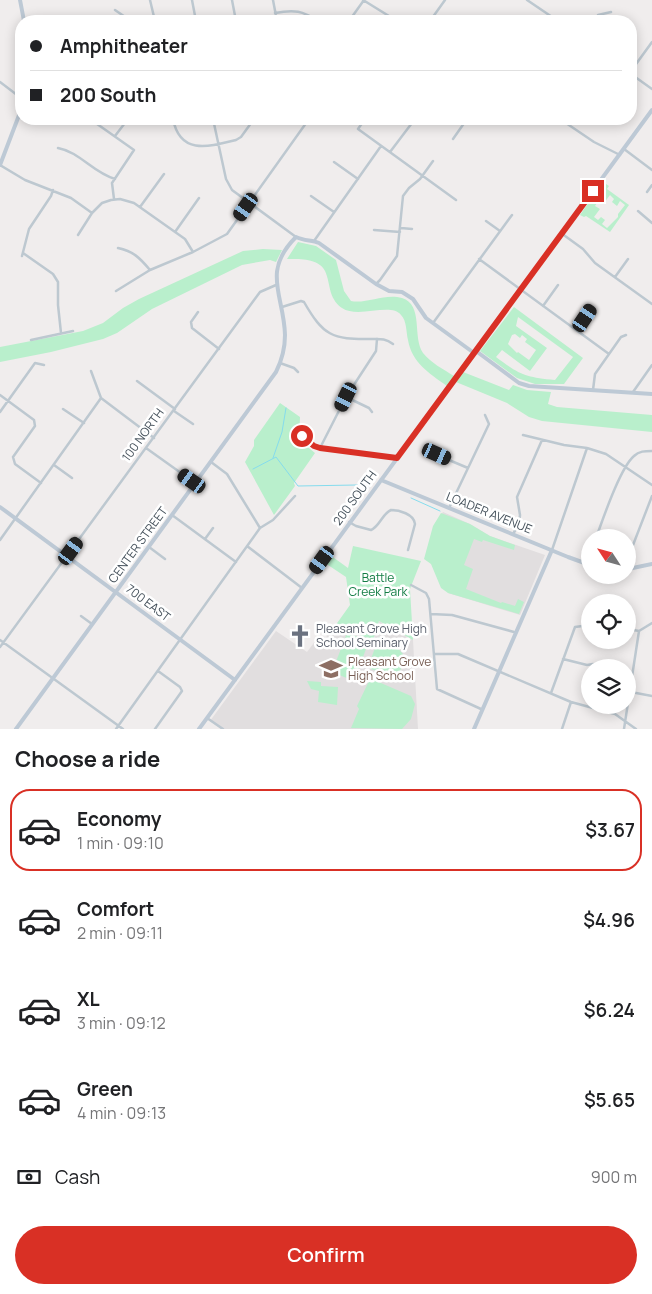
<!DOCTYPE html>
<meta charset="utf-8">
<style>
:root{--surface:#fff;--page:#f2f2f2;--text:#202124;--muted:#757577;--line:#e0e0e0;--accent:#d93025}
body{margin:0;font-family:Manrope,sans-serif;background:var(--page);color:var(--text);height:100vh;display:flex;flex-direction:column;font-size:19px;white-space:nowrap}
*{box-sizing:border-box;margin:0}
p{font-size:16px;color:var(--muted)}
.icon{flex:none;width:28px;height:28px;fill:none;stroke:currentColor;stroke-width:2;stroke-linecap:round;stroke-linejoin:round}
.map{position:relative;height:729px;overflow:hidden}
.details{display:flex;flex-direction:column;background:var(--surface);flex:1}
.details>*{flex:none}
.top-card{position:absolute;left:15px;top:15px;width:622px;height:110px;border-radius:20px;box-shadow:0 2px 12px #0003;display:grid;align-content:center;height:110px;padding:0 15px;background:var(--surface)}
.needle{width:32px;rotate:306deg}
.controls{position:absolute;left:581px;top:529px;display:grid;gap:10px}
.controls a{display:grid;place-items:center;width:55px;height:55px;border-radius:50%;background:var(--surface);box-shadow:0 2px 12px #0003;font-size:25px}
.end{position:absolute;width:22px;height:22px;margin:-11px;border:6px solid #d93025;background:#fff;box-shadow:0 0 0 2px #fff}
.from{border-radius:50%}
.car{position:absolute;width:15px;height:30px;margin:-15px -8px;border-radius:6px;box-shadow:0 0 4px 1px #0007;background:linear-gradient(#222 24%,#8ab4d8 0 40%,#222 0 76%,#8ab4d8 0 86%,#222 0)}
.top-card b{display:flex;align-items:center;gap:18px;height:48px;font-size:19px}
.top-card b+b{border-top:1px solid var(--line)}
.top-card i{width:12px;height:12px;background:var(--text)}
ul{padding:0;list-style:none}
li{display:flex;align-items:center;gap:15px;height:82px;margin:0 10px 8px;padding:0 5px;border:2px solid transparent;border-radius:20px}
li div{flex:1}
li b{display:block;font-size:19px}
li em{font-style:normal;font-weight:600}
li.active{border-color:var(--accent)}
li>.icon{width:45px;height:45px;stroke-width:1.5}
h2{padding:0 15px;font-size:22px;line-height:60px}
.pay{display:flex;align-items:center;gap:12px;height:55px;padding:0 15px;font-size:19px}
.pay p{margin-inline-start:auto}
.primary-button{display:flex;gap:10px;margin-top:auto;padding:10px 15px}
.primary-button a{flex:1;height:58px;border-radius:30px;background:var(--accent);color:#fff;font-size:20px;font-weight:600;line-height:58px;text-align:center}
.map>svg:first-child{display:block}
.education{fill:#e1dedf}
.green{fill:#b9efcc;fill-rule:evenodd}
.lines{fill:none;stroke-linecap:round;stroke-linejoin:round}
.stream{stroke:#85dced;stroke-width:1}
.street{stroke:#bdc8d0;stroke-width:2.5}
.secondary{stroke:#bdc9d5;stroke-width:4}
.route{stroke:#d93025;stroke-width:6}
.labels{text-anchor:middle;stroke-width:5;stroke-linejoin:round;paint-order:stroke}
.street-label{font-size:12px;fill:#45515b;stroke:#fff}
.park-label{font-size:12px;fill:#147d45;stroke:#fff}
.worship-label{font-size:12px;fill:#5b616d;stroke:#fff;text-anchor:start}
.education-label{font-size:12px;fill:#785e54;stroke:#fff;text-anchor:start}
</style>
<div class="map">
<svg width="652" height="729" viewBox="0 0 652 729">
<rect width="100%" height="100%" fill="#f0eded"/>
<path class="education" d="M443 512 470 524 490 536 545 555 520 615 448 593 435 524Z
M379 621 413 640 418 729H221L210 721 276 631 307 652 319 636 324 640 335 626 373 640Z"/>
<path class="green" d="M603 182 609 186 607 189 629 205 610 232 586 216 584 217 580 215ZM610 195 614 199 612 202 617 206 620 201 625 205 618 214V217L607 228 602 224 605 220 601 217 598 220 594 217 600 209 595 206 599 200 604 203Z
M298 242 316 246 336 260 344 291 351 301C367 304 385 293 402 298 424 305 412 337 423 353 431 363 443 369 454 376L447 386C429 373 412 363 408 340 406 332 407 321 401 315 391 302 358 319 342 308 337 305 333 299 331 293 329 286 328 277 325 271 319 258 298 259 287 259Z
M263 249 282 250 276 262 270 260 242 265 152 309 117 333 103 339 51 352 0 362V347L83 331 103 323 123 308 139 299 243 251Z
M514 307 583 358 564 384H535L517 378 480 351ZM518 317 573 357 555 380C525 377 520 375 496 357L502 350 530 371 547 348 516 326ZM515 334 520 338 522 335 527 339 525 342 536 350 529 360 518 352 517 353 508 344 512 335Z
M463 372 509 390 513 385 527 390 551 392 548 404 557 407 652 415V432L542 421 529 417 507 403 456 382Z
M280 403 300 417 299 440 315 453 294 483 295 486 274 515 245 462 254 446V440Z
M441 513 470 524 490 536 515 545 514 550 483 540 482 542 474 539 464 565 473 569 466 589 501 603 502 602 515 606 518 599 524 602 519 614 448 593 441 588 431 564 424 559 433 526Z
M353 546 421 561 410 589 413 640 379 621 373 640 335 626 350 605 346 577 325 563 330 555 348 568Z
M347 633 369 641 354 681 332 672Z
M379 637 393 643 403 654 399 680 371 669 368 667Z
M374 680 411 696 415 704 411 719 402 729 351 728 359 709 357 706 369 681Z
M307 681 321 682V686L338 687 337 705 318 702 319 691 311 689Z"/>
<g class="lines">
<path class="stream" d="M273 458 282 432 286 408
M253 469 276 457 298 486 356 485 369 486
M411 498 440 511"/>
<path class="street" d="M150 0 155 21
M192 0 196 21
M232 0 236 21
M273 0 277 21
M363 0 397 21
M527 0 558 21
M115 10 131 21
M275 13C295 9 302 11 319 21
M349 21 364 0
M430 21 445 0
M595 21 598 15 611 12
M631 71 652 42
M631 74 652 89
M0 82 21 98
M90 119 134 150 112 183 114 199
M173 119C180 155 208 147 236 140L241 137 254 119
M213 119 226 179 232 190 296 237
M365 119 358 129 456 200
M560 119 594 142 620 155
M115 136 128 119
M453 139 467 119
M58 148C80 152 93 173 115 179
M624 149 652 170
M390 152 415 119
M334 162 358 179
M0 165 25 180 71 198 92 213
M647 192 652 185
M311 196 334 212
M140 207 164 174
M638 211 652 223
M486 221 500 231
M401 228 412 229
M374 230 400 232
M175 232 199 198
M561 233 583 249 595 263 652 304
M78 235 92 213 102 203 111 200 120 199 134 203 185 239 193 252
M314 241 381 146
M118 248C133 251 140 258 150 270
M23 253 53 274 58 282V305L61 333
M22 256 29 229 51 196 53 190
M479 259 609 354
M615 277 628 259
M376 284 380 280 397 256 403 196 409 188 420 179 433 161
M116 291 150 270 193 252 227 234 309 119
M543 306 558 285
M282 307 301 301 304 302C323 335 332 340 371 339 380 339 385 338 393 344
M198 312 191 322 192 328 219 349
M433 323 512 215
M576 330 590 310
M31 340 73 331
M280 363 294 368 298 372
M91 371 101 398 154 438
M137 381 175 409
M593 390 595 374 621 337 626 335
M633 392 652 365
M0 395 34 420 35 426 13 457 15 464 41 483
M346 397 369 408 372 412
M63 409 84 423
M174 411 193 424
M0 412 35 363 44 365
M523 435 564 445 587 448 606 454 652 485
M302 436 314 446 320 448 397 458
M146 448 195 483
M320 448 346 397 376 351 377 339
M437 455 468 468
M211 462 227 474 260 528
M54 465 72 478
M449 508 489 424 485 415
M172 515 236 562
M349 522 356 526 371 530C380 526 382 514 391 510 399 510 414 514 415 524L408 550
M513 534 519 524 520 515 517 497 542 440
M596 538C603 519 620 468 634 456 639 451 645 451 652 451
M205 539 213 528
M0 540 101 398
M247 546 302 588
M149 547 165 559
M552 550 587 448
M628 558 652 496
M585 563 590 551
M411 585 426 593 429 599 437 689 481 709
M431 614 452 615 514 632
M81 616 92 624
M628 629 639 631 652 623
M0 640 123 729
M0 647 260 292 276 285
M434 654H458L571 702 615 714 636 729
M563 659 587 665 593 664
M631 692 652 696
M551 693 575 627 590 625
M207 718 223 729
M116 729 260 528 273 520 295 496
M155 729 182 691 180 687 158 671
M562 729 571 702
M624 729 639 631"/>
<path class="secondary" d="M20 0 24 21
M0 165 21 110
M476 351 519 383 529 386 652 394
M381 480 568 557 590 565
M0 507 235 680
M628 569 652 564
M16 729 276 372C282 360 285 348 285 335 284 295 261 272 296 237 304 241 312 240 319 243L376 284 389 291 402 292 413 299 426 318 474 353
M199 729 652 110
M474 729 552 550"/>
</g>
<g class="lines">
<path class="route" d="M302 436 314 446 320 448 397 458 593 191"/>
</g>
<defs>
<symbol id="church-bare" viewBox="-9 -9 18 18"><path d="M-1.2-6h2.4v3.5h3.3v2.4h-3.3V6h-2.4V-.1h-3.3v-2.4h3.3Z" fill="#6b7280" stroke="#fff" stroke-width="2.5" paint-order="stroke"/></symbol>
<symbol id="school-bare" viewBox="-9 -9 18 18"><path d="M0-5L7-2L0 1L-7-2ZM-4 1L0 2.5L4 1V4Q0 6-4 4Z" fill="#8d6e63" stroke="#fff" stroke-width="2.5" paint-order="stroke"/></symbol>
</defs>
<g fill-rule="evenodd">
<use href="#church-bare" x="284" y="620" width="32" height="32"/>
<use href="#school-bare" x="315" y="653" width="32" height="32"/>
</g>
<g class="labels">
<g class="street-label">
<text transform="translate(143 435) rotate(-54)" y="4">100 NORTH</text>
<text transform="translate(355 498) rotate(-54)" y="4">200 SOUTH</text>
<text transform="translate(489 513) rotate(22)" y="4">LOADER AVENUE</text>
<text transform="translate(138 545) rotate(-54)" y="4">CENTER STREET</text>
<text transform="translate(148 603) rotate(37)" y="4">700 EAST</text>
</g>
<g class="park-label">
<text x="378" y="582">Battle<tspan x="378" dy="14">Creek Park</tspan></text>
</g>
<g class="worship-label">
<text x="316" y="633">Pleasant Grove High<tspan x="316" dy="14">School Seminary</tspan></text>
</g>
<g class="education-label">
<text x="348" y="666">Pleasant Grove<tspan x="348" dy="14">High School</tspan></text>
</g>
</g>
</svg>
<div class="controls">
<a><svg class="needle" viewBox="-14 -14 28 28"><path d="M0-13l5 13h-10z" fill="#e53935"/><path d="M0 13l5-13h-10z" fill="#757577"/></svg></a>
<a><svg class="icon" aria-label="locate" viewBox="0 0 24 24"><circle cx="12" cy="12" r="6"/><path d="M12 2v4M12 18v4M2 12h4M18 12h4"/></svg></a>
<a><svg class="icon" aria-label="layers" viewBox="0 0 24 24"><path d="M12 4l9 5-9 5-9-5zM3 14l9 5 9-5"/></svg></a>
</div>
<i class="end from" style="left:302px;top:436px"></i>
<i class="end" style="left:593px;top:191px"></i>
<i class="car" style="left:246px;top:207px;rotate:215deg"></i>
<i class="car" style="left:585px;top:318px;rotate:34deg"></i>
<i class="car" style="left:346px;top:397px;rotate:206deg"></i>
<i class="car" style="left:437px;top:454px;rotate:114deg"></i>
<i class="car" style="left:192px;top:481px;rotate:305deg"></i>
<i class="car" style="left:71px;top:551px;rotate:36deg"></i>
<i class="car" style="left:322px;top:560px;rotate:216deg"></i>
<div class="top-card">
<b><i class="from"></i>Amphitheater</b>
<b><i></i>200 South</b>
</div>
</div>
<section class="details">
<h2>Choose a ride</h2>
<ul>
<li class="active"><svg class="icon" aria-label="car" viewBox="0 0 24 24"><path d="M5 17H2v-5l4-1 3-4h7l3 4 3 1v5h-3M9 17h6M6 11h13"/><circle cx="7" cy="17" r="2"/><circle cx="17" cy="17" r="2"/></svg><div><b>Economy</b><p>1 min · 09:10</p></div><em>$3.67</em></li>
<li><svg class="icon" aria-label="car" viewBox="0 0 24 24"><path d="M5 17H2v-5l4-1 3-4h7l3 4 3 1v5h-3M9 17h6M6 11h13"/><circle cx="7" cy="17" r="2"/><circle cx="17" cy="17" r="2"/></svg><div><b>Comfort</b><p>2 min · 09:11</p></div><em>$4.96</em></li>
<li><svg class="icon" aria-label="car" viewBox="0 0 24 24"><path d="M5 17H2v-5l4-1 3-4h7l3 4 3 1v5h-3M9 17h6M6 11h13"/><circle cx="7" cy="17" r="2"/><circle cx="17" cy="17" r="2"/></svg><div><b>XL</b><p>3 min · 09:12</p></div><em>$6.24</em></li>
<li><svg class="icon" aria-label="car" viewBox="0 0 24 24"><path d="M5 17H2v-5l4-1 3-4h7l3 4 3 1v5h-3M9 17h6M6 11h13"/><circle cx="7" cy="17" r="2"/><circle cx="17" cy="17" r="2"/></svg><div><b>Green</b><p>4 min · 09:13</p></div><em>$5.65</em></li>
</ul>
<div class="pay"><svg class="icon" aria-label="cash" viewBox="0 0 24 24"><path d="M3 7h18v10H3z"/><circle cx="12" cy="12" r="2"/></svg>Cash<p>900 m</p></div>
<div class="primary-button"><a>Confirm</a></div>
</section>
